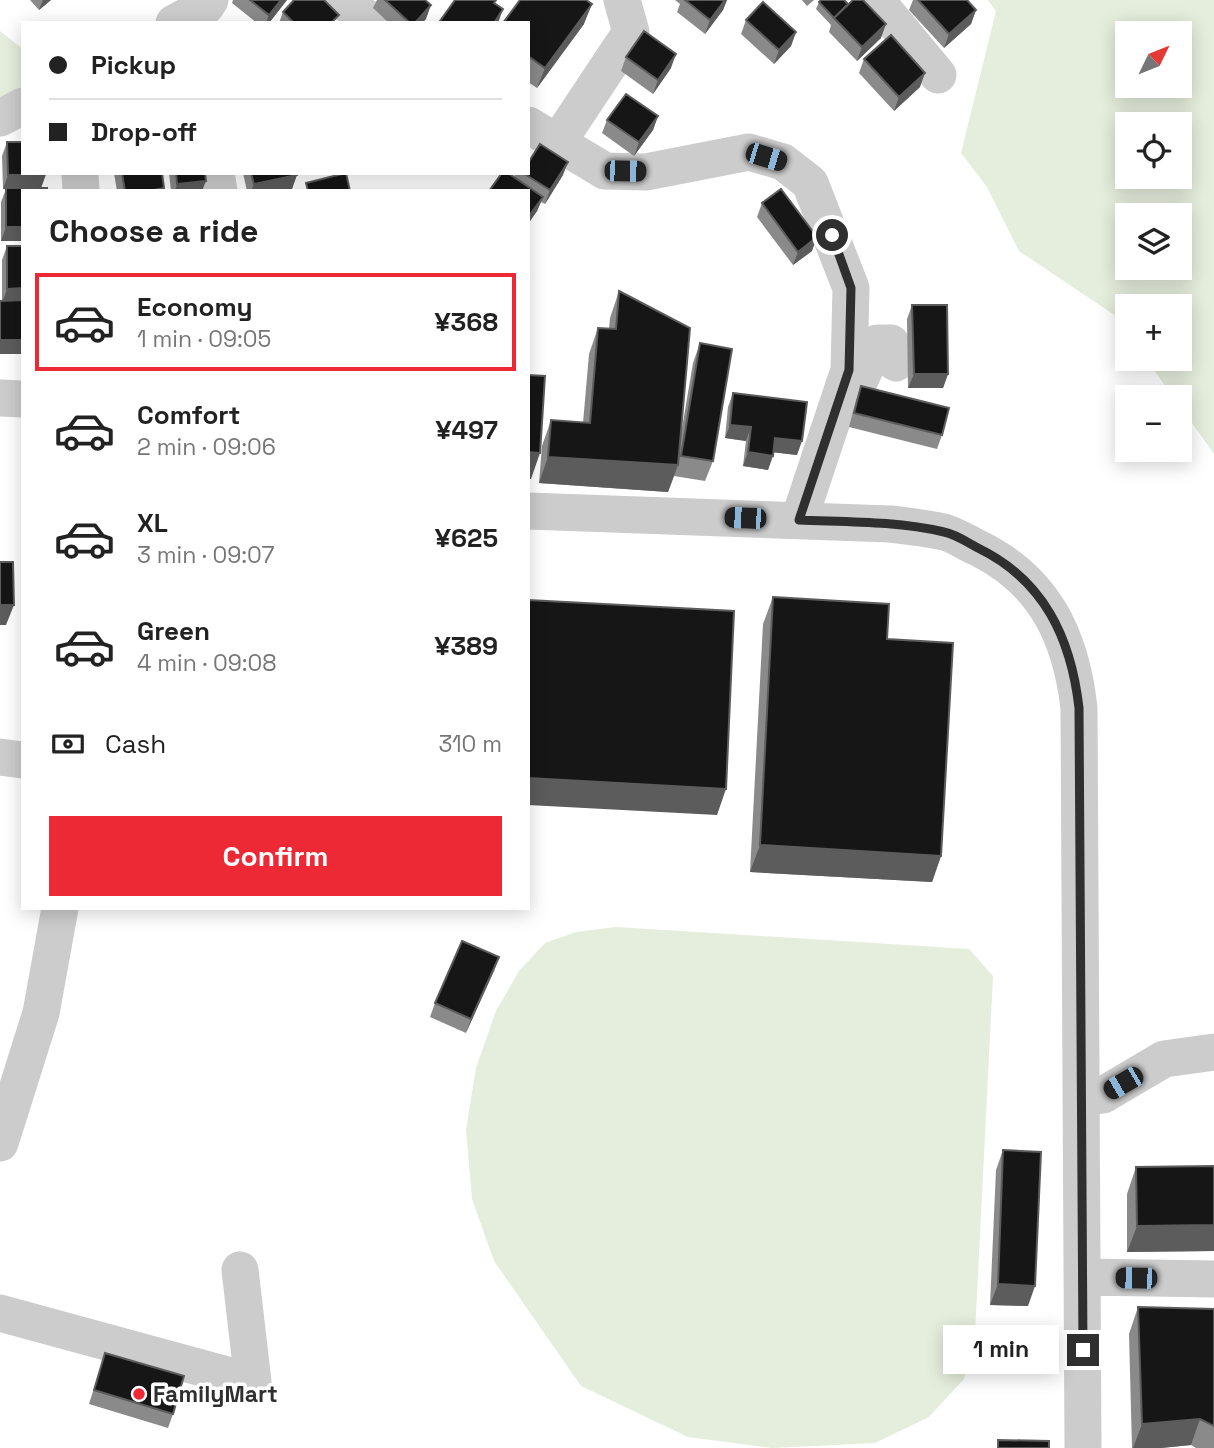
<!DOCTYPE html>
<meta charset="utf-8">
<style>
:root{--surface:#fff;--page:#f2f2f2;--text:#222;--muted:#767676;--line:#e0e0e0;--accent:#ee2936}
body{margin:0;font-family:"Space Grotesk",sans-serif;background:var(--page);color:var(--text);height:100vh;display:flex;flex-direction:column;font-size:26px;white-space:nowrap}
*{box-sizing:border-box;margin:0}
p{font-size:23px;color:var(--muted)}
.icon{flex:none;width:38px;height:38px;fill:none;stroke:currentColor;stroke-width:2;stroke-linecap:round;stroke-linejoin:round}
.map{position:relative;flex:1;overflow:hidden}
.side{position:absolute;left:21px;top:189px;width:509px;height:721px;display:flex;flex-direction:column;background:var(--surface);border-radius:0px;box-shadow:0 4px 18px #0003}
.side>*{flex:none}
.top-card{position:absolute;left:21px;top:21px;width:509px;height:154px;border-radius:0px;box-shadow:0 4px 18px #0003;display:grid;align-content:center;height:154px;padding:0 28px;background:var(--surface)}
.needle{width:46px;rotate:47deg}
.fabs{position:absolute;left:1115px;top:21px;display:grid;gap:14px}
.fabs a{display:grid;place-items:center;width:77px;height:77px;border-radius:0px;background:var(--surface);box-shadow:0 4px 18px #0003;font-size:35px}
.end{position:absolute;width:32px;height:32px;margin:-16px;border:9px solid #2f2f2f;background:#fff;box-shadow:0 0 0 4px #fff}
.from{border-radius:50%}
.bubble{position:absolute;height:49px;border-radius:0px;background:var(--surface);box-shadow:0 4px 18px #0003;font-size:23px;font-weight:700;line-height:49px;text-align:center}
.car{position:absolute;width:21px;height:42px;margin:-21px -10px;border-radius:9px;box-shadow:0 0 5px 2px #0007;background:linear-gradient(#222 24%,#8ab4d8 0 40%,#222 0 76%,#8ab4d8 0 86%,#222 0)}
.top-card b{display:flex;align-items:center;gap:24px;height:66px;font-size:26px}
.top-card b+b{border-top:2px solid var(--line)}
.top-card i{width:18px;height:18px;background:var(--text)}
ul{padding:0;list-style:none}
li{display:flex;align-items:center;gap:21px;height:98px;margin:0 14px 10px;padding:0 14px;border:4px solid transparent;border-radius:0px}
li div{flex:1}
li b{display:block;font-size:26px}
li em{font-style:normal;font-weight:700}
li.current{border-color:var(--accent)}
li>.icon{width:63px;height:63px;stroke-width:1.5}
h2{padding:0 28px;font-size:32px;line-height:84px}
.pay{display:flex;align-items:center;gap:18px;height:77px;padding:0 28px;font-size:26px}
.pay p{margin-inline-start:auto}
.button{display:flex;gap:14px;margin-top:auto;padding:14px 28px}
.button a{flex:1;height:80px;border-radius:0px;background:var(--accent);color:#fff;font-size:28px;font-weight:700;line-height:80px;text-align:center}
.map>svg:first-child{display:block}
.green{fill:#e5eddc;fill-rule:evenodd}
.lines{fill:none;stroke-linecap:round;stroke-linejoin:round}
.minor{stroke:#ccc;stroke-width:37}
.wall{fill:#8a8a8a}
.shaded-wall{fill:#5c5c5c}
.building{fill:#161616;stroke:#5c5c5c;stroke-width:2}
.route{stroke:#2f2f2f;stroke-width:9}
.poi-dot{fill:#ee2936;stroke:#fff;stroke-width:2.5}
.labels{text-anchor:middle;stroke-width:7;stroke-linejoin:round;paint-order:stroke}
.poi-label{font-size:23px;font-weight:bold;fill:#2f2f2f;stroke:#fff;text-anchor:start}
</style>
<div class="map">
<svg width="1214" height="1448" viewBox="0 0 1214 1448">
<rect width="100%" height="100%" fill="#fff"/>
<path class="green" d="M988 0H1214V454L1180 406V397H1173L1146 359H1180V306H1127V332L1116 316 1019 251 987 187 961 153 996 11ZM1127 33H1180V86H1127ZM1127 124H1180V177H1127ZM1127 215H1180V268H1127Z
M0 31 23 49V88L0 98Z
M616 927 969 949 993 976 975 1334 964 1379 929 1417 875 1443 772 1448 688 1437 581 1386 494 1261 472 1199 466 1130 476 1068 496 1011 519 971 545 943 576 932Z"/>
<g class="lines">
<path class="minor" d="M341 0 374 23
M876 0 938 75
M174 23 206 6 210 0
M0 118 23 106
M528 125 605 171 646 172 749 152 783 162 810 183 851 288 849 370 799 520
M558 142 631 32 622 0
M80 173 81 191
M216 173 219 191
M850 379 859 382 877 343H891L896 363
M0 398 23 399
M528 511 890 524C908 526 926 528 944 532 955 535 967 543 978 548 1045 581 1071 637 1079 708L1083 1448
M0 757 23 760
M1082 1098 1103 1095 1164 1059 1214 1052
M0 1143 41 1013 60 908
M1084 1277 1214 1279
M0 1313 253 1382 240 1270"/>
</g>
<path class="wall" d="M30 0H51L39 10Z
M233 0H287L269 23H257L232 3Z
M377 0H425L426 19 422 23H389L373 8Z
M675 0H727L723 10 705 34 677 12 680 4Z
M802 0H814L807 6Z
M913 0H967L976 10 971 24 944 48 909 10Z
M819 2 881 38 857 61 829 32 831 25 816 9Z
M283 12 336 23H279Z
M746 20 796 32 791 46 774 64 741 34Z
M528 23 584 24 537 88 528 82Z
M626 57 671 68 653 94 621 71Z
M864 59 920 87 894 111 859 73Z
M658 116 653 130 634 156 602 133 607 120Z
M7 142 46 174 41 188 23 191V241H1V202L6 189H3L2 156Z
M114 173H162L164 188 163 191H117Z
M169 173H205L202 191H171Z
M243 173H297L292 189 284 191H247Z
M515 173 563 175 545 204 541 202 537 211 528 224V191L514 177Z
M762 203 812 251 793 265 757 217Z
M7 246 23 354H0V301H2V260Z
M619 291 681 434 693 363 700 343 713 461 705 481 674 476 668 492 539 483 542 446 551 420 583 423 589 354 598 328 609 329 610 318Z
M912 305 948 374 943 388H908L907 319Z
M861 386 942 435 937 449 849 427 856 400Z
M733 393 797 455 773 452 768 470 743 466 746 441 725 438 728 407Z
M773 597 887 639 941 856 932 882 750 872 763 624Z
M499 957 466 1033 430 1017 435 1003Z
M1003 1150 1028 1306 990 1305 996 1170Z
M1214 1166V1251L1127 1252V1194L1136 1167Z
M1138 1307 1214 1309V1448H1196L1191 1445 1161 1448H1132L1129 1334Z
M105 1353 173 1414 168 1428 89 1404Z"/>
<path class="shaded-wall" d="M43 0H51L39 10Z
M281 0H287L269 23H266L269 15Z
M725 0H727L723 10 705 34 710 20Z
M592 4 584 24 537 88 545 68Z
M431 5 426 19 422 23H415Z
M503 9 498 23H494Z
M976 10 971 24 944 48 949 34Z
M886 24 881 38 857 61 862 47Z
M796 32 791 46 774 64 779 50Z
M676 54 671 68 653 94 658 80Z
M925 73 920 87 894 111 899 97Z
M658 116 653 130 634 156 639 142Z
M568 162 563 175 545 204 550 190Z
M46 174 41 188 3 189 8 175Z
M297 175 292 189 284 191H251L254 184Z
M206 181 202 191H175L177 184Z
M543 197 537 211 528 224V217Z
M6 227H23V241H1Z
M817 237 812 251 793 265 798 252Z
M23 288V302L2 303 7 289Z
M0 340H23V354H0Z
M914 374H948L943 388H908Z
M730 425 751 427 746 441 725 438Z
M775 438 802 441 797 455 770 452Z
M528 452 540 453 531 479H528Z
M748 452 773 456 768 470 743 466Z
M548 457 678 465 668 492 539 483Z
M0 605H14L6 625H0Z
M528 778 726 789 717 815 528 805Z
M760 845 941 856 932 882 750 872Z
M499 957 494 971 466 1033 471 1019Z
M1214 1225V1251L1127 1252 1137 1226Z
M998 1284 1035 1286 1028 1306 990 1305Z
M1200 1419 1191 1445 1161 1448H1133L1142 1424Z"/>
<path class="building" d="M250 0H281L269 15Z
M294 0H324L339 15 331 23H294L283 12Z
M385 0H425L431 5 415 23H410Z
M455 0H496L494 3 503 9 494 23H443L440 21Z
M520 0H586L592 4 545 68 528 56V23H503Z
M685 0H725L710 20Z
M821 0H844L848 4 834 18 819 2Z
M853 0H863L886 24 862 47 834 18Z
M918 0H967L976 10 949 34Z
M763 2 796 32 779 50 746 20Z
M644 31 676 54 658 80 626 57Z
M891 35 925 73 899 97 864 59Z
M626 94 658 116 639 142 607 120Z
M7 142H23V173H46V174L8 175Z
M540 144 568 162 550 190 523 173H528V159L530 160Z
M122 173H162L164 188 149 191H125Z
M176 173H205L206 181 177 184Z
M251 173H297V175L254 184Z
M346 173 350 191H308L306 183Z
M502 173H508L543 197 528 217V191H489Z
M6 188H47V191H23V227H6Z
M781 189 817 237 798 252 762 203Z
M7 246H23V288L7 289Z
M619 291 690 328 678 465 548 457 551 420 590 423 598 328 616 329Z
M23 300V340H0V301Z
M912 305H947L948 374H914Z
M700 343 732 349 713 461 681 456Z
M528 375 545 376 540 453 528 452Z
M861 386 949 408 942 435 854 413Z
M733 393 807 402 802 441 775 438 773 456 748 452 751 427 730 425Z
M0 562H13L14 605H0Z
M773 597 889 604 887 639 953 643 941 856 760 845Z
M528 600 734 611 726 789 528 778Z
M462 941 499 957 471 1019 435 1003Z
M1003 1150 1041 1152 1035 1286 998 1284Z
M1214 1166V1225L1137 1226 1136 1167Z
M1138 1307 1214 1309V1426L1200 1419 1142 1424Z
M105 1353 184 1376 173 1414 94 1390Z
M998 1440 1049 1441V1448H998Z"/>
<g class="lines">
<path class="route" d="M832 235 851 288 849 370 799 520C847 522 896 521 944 532 955 534 967 542 978 548 1044 580 1071 638 1079 708L1083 1350"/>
</g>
<circle class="poi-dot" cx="139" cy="1394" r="7"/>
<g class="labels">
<g class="poi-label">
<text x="153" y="1402">FamilyMart</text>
</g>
</g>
</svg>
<div class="fabs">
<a><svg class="needle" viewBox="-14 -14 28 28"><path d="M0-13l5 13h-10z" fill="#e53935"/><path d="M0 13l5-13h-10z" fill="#767676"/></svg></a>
<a><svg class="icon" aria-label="locate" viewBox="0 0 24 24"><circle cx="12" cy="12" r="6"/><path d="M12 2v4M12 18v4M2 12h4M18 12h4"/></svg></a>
<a><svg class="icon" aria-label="layers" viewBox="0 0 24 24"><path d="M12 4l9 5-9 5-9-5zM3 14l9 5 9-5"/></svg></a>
<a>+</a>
<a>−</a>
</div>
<i class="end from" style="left:832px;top:235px"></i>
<i class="end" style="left:1083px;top:1350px"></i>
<div class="bubble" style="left:943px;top:1325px;width:116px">1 min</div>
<i class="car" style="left:766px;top:157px;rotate:107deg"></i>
<i class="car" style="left:625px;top:171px;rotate:91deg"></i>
<i class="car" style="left:745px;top:518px;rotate:272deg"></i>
<i class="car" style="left:1123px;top:1083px;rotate:240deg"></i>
<i class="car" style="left:1136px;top:1278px;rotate:271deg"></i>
<div class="top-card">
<b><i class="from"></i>Pickup</b>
<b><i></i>Drop-off</b>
</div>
<section class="side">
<h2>Choose a ride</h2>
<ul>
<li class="current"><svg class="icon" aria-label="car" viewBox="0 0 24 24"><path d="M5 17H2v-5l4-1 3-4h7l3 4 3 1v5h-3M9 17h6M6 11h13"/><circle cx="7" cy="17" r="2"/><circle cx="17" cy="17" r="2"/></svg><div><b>Economy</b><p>1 min · 09:05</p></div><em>¥368</em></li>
<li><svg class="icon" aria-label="car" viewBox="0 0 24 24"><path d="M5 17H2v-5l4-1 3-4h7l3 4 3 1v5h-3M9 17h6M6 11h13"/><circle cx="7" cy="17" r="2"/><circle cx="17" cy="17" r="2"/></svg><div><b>Comfort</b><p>2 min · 09:06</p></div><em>¥497</em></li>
<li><svg class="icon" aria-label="car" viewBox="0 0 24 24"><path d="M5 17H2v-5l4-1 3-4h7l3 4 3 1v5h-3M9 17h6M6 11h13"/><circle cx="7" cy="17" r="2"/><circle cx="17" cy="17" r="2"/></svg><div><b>XL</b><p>3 min · 09:07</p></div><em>¥625</em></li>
<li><svg class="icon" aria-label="car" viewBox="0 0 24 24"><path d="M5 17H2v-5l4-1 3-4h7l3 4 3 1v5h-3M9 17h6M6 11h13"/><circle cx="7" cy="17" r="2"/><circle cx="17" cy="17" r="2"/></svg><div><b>Green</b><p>4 min · 09:08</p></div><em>¥389</em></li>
</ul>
<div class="pay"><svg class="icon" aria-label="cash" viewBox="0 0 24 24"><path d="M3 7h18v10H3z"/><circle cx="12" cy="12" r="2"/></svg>Cash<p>310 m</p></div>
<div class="button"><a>Confirm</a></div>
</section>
</div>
